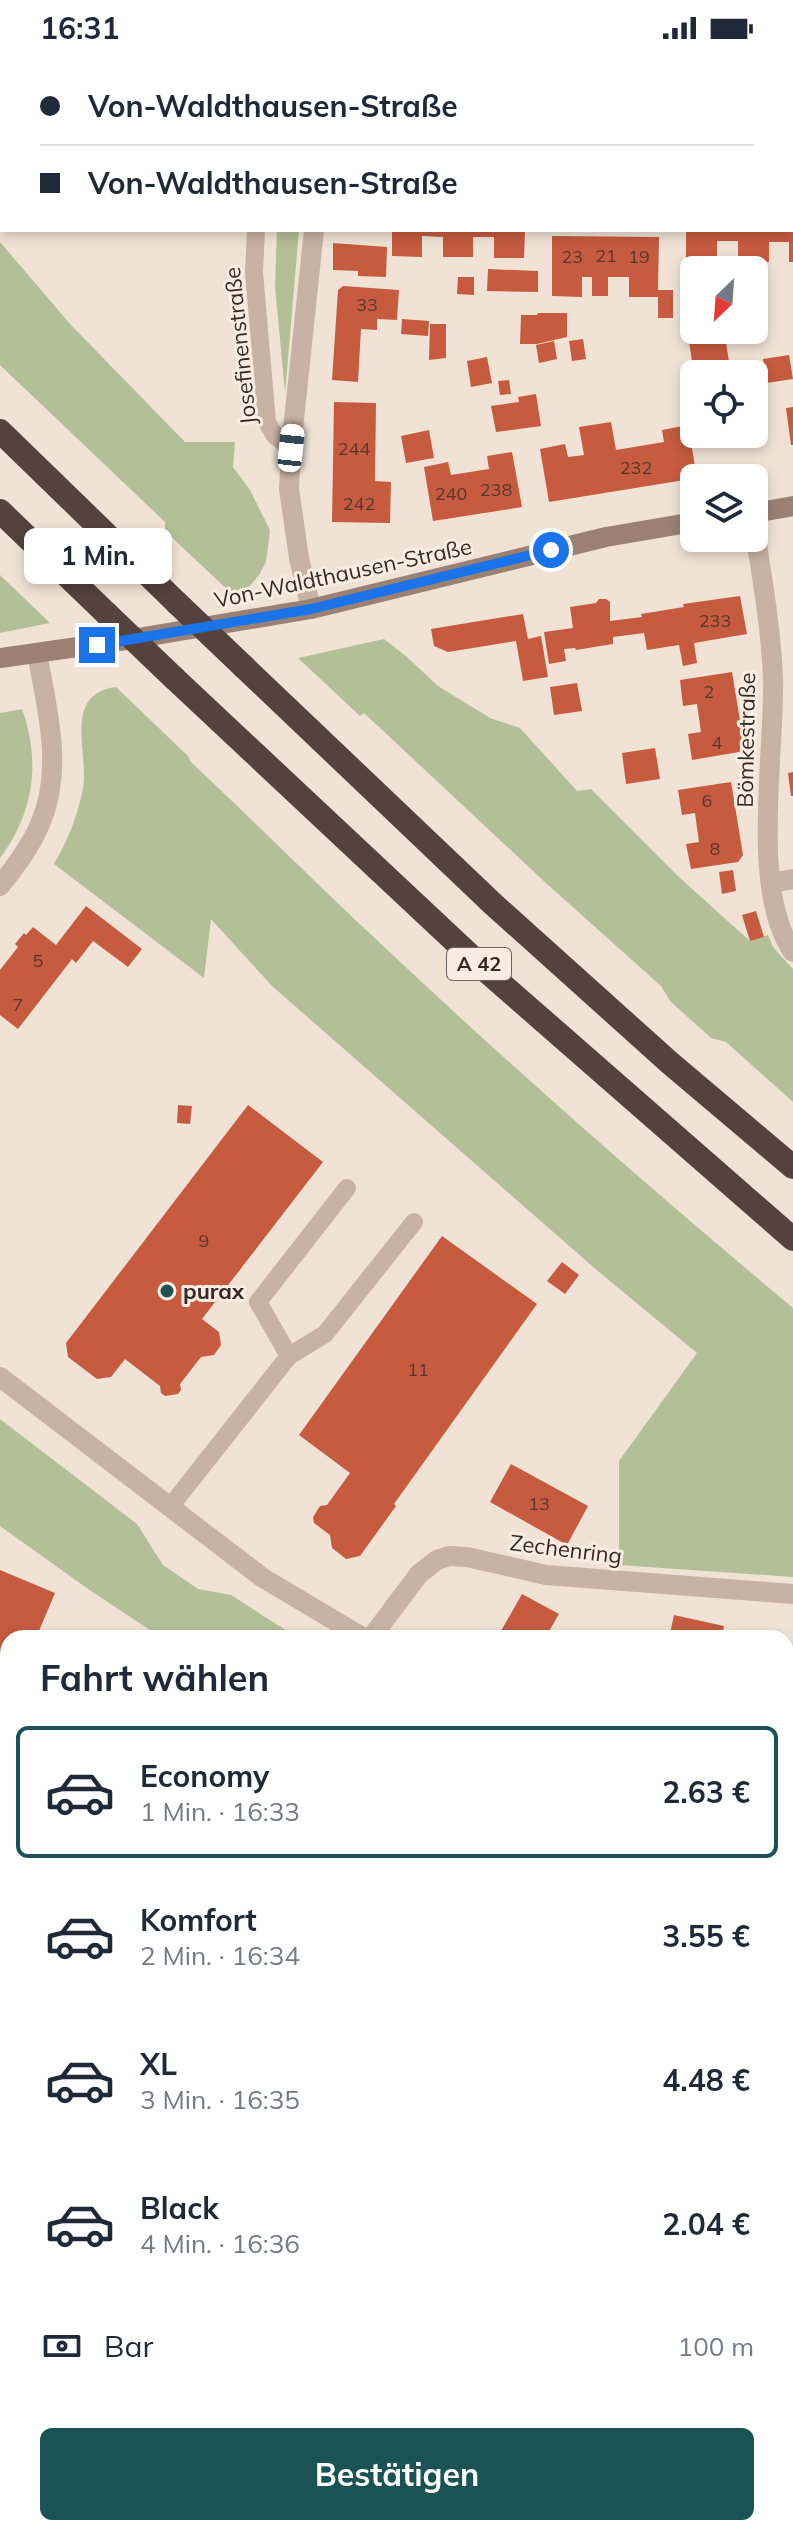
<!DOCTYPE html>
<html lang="de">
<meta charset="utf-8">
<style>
:root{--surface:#fff;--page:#f2f2f3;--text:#1f2937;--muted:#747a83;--line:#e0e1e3;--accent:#1b5254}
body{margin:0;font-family:Mulish,sans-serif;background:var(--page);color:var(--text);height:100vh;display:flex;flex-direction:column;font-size:30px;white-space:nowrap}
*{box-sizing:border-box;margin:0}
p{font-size:26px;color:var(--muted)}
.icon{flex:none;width:44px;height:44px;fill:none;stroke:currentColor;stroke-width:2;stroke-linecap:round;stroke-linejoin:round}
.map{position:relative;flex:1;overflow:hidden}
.drawer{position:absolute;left:0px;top:1574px;width:794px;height:906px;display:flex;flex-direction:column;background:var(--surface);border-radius:24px 24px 0 0;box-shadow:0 4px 12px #0003}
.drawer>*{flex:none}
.guide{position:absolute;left:0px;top:0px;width:794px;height:176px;box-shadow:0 4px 12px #0003;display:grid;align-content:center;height:176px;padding:0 40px;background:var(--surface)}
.needle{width:52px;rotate:205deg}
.tools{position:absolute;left:680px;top:200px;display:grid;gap:16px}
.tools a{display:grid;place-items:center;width:88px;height:88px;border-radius:12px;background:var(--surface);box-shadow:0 4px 12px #0003;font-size:40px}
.end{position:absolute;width:36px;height:36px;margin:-18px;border:10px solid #1a73e8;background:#fff;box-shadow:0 0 0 4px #fff}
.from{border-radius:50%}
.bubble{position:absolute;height:56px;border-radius:12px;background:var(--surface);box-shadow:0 4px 12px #0003;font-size:26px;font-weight:700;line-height:56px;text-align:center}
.car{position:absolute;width:24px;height:48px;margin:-24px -12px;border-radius:10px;box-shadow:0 0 6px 2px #0007;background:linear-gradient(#fff 24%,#345 0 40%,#fff 0 76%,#345 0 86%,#fff 0)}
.guide b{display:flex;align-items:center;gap:28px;height:76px;font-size:30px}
.guide b+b{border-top:2px solid var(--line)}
.guide i{width:20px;height:20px;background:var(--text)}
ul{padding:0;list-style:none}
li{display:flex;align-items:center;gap:24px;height:132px;margin:0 16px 12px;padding:0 24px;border:4px solid transparent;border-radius:12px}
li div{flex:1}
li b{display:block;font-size:30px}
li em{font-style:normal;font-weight:700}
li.active{border-color:var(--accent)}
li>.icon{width:72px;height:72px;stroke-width:1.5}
h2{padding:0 40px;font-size:36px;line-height:96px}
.pay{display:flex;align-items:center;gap:20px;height:88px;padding:0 40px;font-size:30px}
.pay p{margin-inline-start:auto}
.cta{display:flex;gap:16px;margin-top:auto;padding:16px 40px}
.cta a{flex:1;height:92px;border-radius:12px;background:var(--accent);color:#fff;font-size:32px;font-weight:700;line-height:92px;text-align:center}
.status{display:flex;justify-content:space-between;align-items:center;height:56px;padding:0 40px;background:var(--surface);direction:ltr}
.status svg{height:22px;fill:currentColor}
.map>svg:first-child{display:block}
.green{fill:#b3bf97}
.building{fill:#c65b3f}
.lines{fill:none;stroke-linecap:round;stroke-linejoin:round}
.lane{stroke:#c8b2a3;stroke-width:18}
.street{stroke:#c8b2a3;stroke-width:20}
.secondary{stroke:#9b8174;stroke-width:20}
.highway{stroke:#54423c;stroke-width:24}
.highway-bridge{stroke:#54423c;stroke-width:24}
.route{stroke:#1a73e8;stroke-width:10}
.poi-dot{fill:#1b5254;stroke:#f9ede2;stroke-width:3}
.labels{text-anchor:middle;stroke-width:6;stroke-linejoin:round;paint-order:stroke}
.number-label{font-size:18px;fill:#58362c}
.shield{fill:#f9ede2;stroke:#6e645e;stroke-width:2}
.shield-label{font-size:20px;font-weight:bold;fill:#332925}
.street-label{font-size:22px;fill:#332925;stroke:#f9ede2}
.poi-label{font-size:22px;font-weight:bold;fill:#332925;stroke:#f9ede2;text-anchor:start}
</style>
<div class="status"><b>16:31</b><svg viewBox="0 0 49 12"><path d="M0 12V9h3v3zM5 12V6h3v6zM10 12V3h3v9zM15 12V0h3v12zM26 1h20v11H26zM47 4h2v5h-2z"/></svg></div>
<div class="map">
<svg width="793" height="2479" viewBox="0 0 793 2479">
<rect width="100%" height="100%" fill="#f0e3d6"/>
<path class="green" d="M277 174H299L285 337 275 230Z
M0 186 70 268 185 386H235L233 411 250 434 270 474 266 506 259 519 248 532 232 538 165 475V466L0 309Z
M0 519 50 567 0 577Z
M384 583 406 600 438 630 490 662 520 672 577 735 591 733 680 822 750 885 768 879 773 891 793 913V1046L726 986 711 982 670 945 661 930 547 828 364 657 360 660 298 602Z
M116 631 188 700 191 706C260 771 327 838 397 903 525 1023 658 1139 793 1252V1521L619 1509V1405L697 1297 599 1216 272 930 211 863 204 922 54 808C68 784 78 759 83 732 89 697 62 638 116 631Z
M22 653C41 706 34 757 0 802V657Z
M0 1363 137 1468 163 1509 198 1533 231 1539 298 1582H162L91 1535 0 1470Z
M786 1737H793V2101L786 2118Z"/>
<path class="building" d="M392 174H525L524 202H494V181H473V201H443V181L422 180V201L392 200Z
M686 174H793V206H789V186H769V206H738V185H717V205H686Z
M552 180 659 181 658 234H673V262H658V241H629V221H608V240H592V221H582V241L552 240Z
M333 187 387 191 386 221 358 220V215L333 214Z
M488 213 538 215V236L487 235Z
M458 221H474V239L457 238Z
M343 230 399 234 397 264 377 263V274L361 273 358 326 332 324 338 234Z
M538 257H567V281L537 288H520L521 259H537Z
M402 263 429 265 428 280 401 278Z
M430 268H446V302L429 304Z
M725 280 730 312 694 318 689 286Z
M583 283 586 303 572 305 569 285Z
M554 285 557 303 539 307 536 289Z
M789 299 793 323 767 327 763 303Z
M487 301 492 327 471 331 467 305Z
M509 324 511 338 500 339 498 325Z
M694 329V356L687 357 682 331Z
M536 338 541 370 496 376 491 350 519 346 518 341Z
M754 345 762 384 720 390 718 378H754Z
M334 346 376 347 375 425 391 426 390 467 332 466Z
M793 351V389H791L786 352Z
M611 366 616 394 664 386 662 374 688 369 697 422 549 446 540 393 565 388 568 401 584 399 579 371Z
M429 374 434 402 406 407 401 380Z
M512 396 522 451 433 465 424 411 448 406 451 419 489 413 487 400Z
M740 540 747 578 694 587 697 607 683 610 679 589 647 594 644 577 613 581V588L576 594 575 592 564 593 566 605 549 608 544 576 573 572 570 551 596 547 599 543H606L610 546V565L642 561 641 558 684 551 683 548Z
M523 558 528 583 541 580 548 621 523 625 516 585 448 596 434 590 431 573Z
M732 616 745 695 692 704 688 678 701 676 697 648 683 650 680 624Z
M577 627 582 655 554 659 550 631Z
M655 692 660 723 626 728 622 697Z
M793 716V740H791L788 717Z
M731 726 743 799 738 806 691 813 686 788 699 786 695 757 682 759 678 734Z
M733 814 736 835 722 838 719 816Z
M86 850 142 893 128 911 93 885 76 907 72 903 18 973 0 959V914L18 891 15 888 24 877 26 879 33 871 56 889Z
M756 855 764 881 750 885 742 859Z
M178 1049 192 1050 190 1068 177 1067Z
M248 1049 323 1106 202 1263 219 1276 221 1289 214 1299 201 1301 180 1328 181 1334 178 1338 165 1340 161 1337 160 1330 125 1303 111 1321 97 1323 68 1301 66 1287Z
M442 1180 537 1248 394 1448 396 1450 360 1500 346 1503 332 1492 330 1479 314 1467 313 1461 320 1450 327 1449 350 1417 299 1379Z
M562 1206 579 1219 565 1238 547 1225Z
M511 1408 588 1450 567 1489 490 1446Z
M0 1514 55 1537 36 1582H8V1825L0 1822Z
M522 1538 559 1558 545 1582H497Z
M674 1559 724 1570 722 1582H669Z
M0 2104 8 2107V2143L6 2142 0 2155Z
M0 2294 8 2297V2449L0 2446Z
M786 2421 793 2424V2443L786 2460Z
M280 2472H449L446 2479H296Z
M479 2472H557L554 2479H495Z
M668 2472H781L778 2479H665Z"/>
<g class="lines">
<path class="lane" d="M264 2 265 0
M256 174 254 216 267 366 275 380 291 392
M289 1300 258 1246 347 1132
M170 1451 289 1300 325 1278 414 1166
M0 2198 8 2179"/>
<path class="street" d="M792 113H793
M754 470C762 521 771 572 773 623 775 697 750 834 793 896
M311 553 299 502 289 433 291 392 314 174
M771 827 793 823
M0 830C15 811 31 790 40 768 64 713 47 653 37 597
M0 1321 263 1522 364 1582
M371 1582 419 1518 437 1504 449 1500 467 1501 546 1519 793 1538
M0 2019 8 2023
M786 2342 793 2344
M157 2479V2472"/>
<path class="secondary" d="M754 457 793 450
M0 602 126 584 311 553 606 481 694 466"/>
<path class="highway" d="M0 375 177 547
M0 455 107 558
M243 610 493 848 670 1007 793 1111
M174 622 491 919 793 1183"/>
<path class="highway-bridge" d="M177 547 243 610
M107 558 174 622"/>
</g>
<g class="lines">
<path class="route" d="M97 589 311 553 551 494"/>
</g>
<circle class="poi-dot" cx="167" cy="1235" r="8"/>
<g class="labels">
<g class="number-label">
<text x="606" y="206">21</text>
<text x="572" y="207">23</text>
<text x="639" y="207">19</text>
<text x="367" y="255">33</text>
<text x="354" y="399">244</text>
<text x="636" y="418">232</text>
<text x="496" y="440">238</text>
<text x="451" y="444">240</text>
<text x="359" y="454">242</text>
<text x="715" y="571">233</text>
<text x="709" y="642">2</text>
<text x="717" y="693">4</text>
<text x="707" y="751">6</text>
<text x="715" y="799">8</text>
<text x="38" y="911">5</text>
<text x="18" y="955">7</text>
<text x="204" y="1191">9</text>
<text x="418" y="1320">11</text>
<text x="539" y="1454">13</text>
</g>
<rect class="shield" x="447" y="892" width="64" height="32" rx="6"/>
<g class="shield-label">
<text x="479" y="915">A 42</text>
</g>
<g class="street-label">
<text transform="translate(240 290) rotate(-96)" y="8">Josefinenstraße</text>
<text transform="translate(343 517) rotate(-12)" y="8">Von-Waldthausen-Straße</text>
<text transform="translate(746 684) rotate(-89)" y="8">Bömkestraße</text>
<text transform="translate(566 1493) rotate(7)" y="8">Zechenring</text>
</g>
<g class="poi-label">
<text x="183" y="1243">purax</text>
</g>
</g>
</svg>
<div class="tools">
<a><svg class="needle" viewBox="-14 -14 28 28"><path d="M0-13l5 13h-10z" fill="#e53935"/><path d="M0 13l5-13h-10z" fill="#747a83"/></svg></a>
<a><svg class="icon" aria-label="locate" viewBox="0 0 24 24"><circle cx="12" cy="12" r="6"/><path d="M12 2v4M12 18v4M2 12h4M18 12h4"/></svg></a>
<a><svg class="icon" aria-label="layers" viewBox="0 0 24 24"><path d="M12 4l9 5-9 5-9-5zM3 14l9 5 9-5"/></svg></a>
</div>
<i class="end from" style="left:551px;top:494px"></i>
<i class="end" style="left:97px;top:589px"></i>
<div class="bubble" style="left:24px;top:472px;width:148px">1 Min.</div>
<i class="car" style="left:291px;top:392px;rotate:6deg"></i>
<div class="guide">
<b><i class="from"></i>Von-Waldthausen-Straße</b>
<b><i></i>Von-Waldthausen-Straße</b>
</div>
<section class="drawer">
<h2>Fahrt wählen</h2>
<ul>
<li class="active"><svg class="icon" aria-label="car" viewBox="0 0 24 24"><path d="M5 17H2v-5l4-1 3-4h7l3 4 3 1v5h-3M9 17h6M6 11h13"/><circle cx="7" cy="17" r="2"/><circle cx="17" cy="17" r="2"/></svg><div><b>Economy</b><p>1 Min. · 16:33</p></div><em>2.63 €</em></li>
<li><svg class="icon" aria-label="car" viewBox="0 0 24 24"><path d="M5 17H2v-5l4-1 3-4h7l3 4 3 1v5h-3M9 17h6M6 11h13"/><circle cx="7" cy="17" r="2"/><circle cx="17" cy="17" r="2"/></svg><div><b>Komfort</b><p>2 Min. · 16:34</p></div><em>3.55 €</em></li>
<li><svg class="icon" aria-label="car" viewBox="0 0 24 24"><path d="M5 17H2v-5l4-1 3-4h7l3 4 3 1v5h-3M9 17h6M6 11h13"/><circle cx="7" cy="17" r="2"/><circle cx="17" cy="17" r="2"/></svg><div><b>XL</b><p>3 Min. · 16:35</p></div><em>4.48 €</em></li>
<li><svg class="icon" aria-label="car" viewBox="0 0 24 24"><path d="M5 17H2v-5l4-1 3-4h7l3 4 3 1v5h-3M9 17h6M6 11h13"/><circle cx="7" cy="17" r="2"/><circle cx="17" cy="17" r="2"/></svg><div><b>Black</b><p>4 Min. · 16:36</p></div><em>2.04 €</em></li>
</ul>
<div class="pay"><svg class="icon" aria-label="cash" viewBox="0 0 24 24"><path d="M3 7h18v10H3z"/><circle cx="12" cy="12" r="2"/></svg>Bar<p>100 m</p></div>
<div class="cta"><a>Bestätigen</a></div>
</section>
</div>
